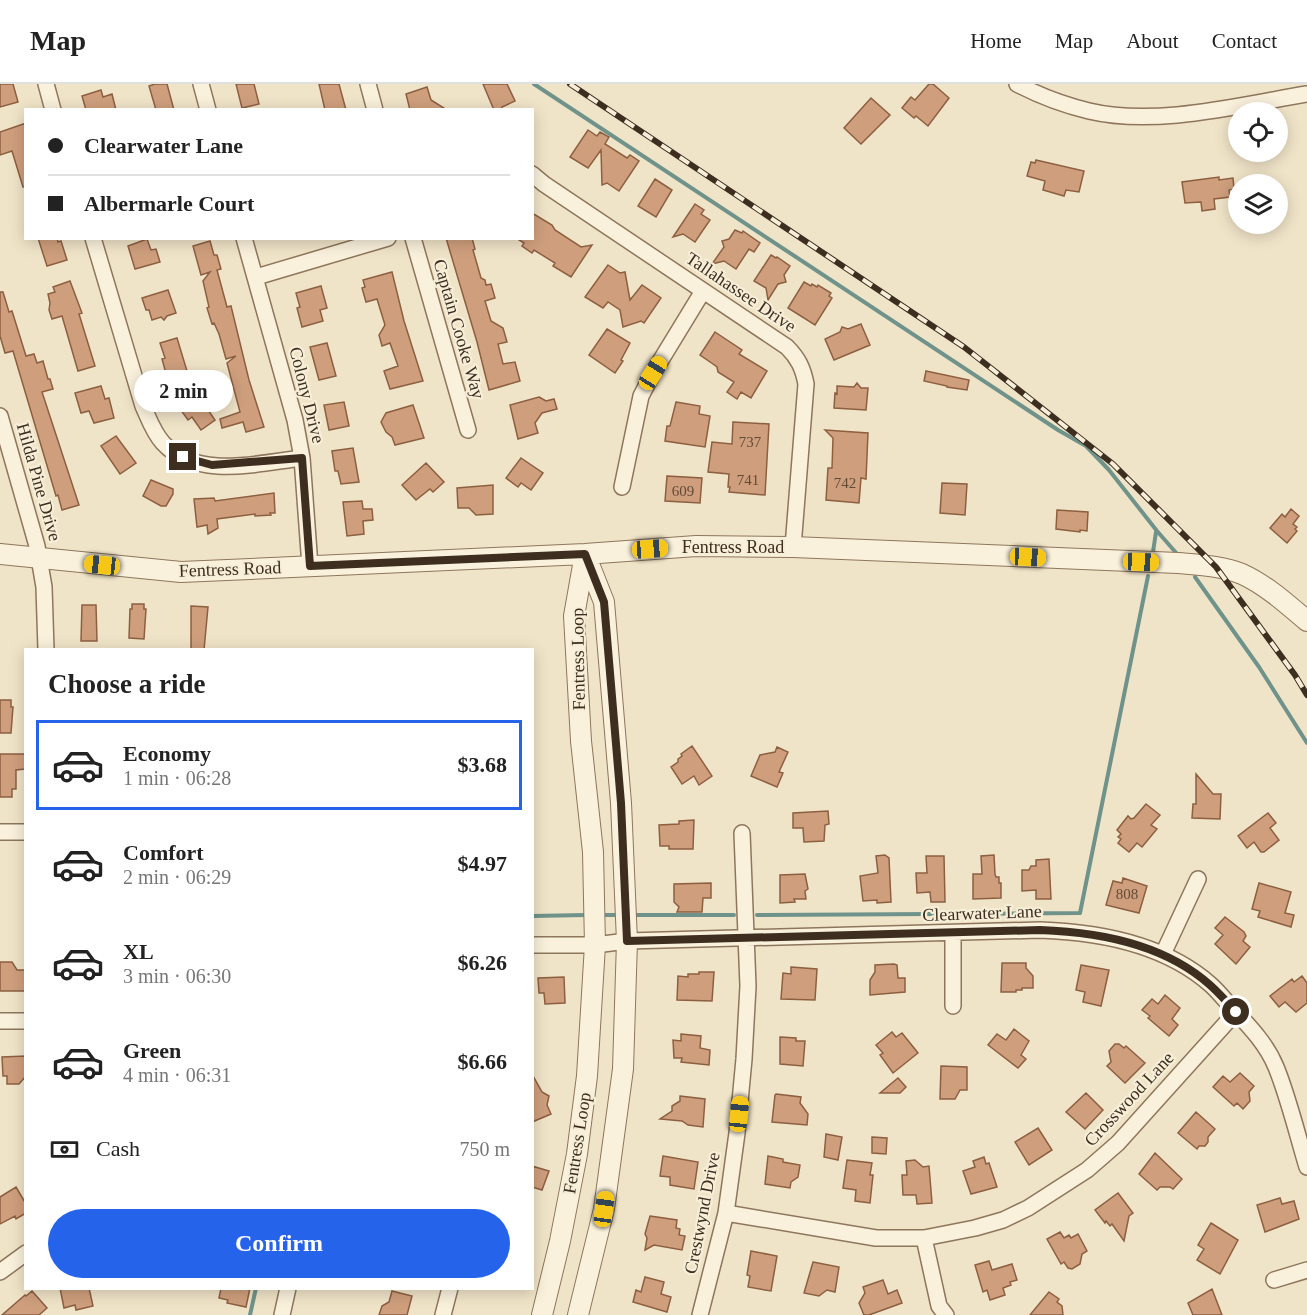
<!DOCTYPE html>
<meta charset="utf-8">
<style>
:root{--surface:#fff;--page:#f6f6f6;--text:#222;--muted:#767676;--line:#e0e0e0;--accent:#2563eb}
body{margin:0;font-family:"Times New Roman",serif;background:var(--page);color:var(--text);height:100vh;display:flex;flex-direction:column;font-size:22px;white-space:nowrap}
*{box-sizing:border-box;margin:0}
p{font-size:20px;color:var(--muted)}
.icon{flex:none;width:33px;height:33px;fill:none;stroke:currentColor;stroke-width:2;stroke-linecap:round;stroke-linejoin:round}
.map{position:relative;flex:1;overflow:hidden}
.drawer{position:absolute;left:24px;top:564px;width:510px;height:642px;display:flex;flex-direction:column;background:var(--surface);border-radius:0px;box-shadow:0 3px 15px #0003}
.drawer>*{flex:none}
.banner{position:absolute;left:24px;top:24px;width:510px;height:132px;border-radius:0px;box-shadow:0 3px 15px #0003;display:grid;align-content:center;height:132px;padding:0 24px;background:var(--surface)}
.tools{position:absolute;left:1228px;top:18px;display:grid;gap:12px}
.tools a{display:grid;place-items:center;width:60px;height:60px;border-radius:50%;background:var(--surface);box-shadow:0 3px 15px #0003;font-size:30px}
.end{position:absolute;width:27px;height:27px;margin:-14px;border:8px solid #3d2e20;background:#fff;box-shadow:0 0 0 3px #fff}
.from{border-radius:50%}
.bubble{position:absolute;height:42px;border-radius:21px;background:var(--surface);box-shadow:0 3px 15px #0003;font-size:20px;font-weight:700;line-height:42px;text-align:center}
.car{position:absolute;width:18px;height:36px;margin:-18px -9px;border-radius:8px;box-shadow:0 0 4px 2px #0007;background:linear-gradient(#f5c518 24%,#345 0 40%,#f5c518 0 76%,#345 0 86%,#f5c518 0)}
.banner b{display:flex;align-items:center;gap:21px;height:57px;font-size:22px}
.banner b+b{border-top:2px solid var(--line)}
.banner i{width:15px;height:15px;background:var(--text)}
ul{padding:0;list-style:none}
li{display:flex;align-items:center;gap:18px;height:90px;margin:0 12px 9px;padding:0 12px;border:3px solid transparent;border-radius:0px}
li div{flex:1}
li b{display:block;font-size:22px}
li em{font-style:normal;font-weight:700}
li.active{border-color:var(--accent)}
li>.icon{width:54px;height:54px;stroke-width:1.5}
h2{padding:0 24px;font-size:27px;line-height:72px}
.pay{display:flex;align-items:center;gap:15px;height:66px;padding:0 24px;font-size:22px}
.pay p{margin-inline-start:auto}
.primary-button{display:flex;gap:12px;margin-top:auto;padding:12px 24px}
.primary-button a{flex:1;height:69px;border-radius:36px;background:var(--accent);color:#fff;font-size:24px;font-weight:700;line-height:69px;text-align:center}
header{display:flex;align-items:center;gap:36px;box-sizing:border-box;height:84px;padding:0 30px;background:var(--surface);border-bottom:2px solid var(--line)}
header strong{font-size:28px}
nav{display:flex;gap:33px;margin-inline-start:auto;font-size:21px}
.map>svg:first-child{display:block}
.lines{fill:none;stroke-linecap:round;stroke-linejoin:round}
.stream{stroke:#6f938a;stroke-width:4}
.building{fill:#cf9f7d;stroke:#8d5f41;stroke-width:1.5}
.minor-casing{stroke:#8d765c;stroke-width:18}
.tertiary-casing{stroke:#8d765c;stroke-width:22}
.minor{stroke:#faf1dc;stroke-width:15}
.tertiary{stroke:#faf1dc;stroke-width:20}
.rail-casing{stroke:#3d2e20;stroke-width:6}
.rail{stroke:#f7eed8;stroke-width:4;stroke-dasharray:11;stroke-linecap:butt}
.route{stroke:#3d2e20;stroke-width:8}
.labels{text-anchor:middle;stroke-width:4.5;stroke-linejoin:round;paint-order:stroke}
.number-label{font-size:15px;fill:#624a37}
.street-label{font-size:18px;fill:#3d2e20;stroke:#f7eed8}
</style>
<header>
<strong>Map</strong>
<nav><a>Home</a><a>Map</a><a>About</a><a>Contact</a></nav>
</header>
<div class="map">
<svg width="1307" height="1231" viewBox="0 0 1307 1231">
<rect width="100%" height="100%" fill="#f0e4c8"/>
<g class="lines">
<path class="stream" d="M534 0 1058 346 1086 362 1109 386 1157 447 1178 471
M1153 468 1156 448
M1195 493 1259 583 1307 659
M602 831H618
M634 831H734
M757 831 1080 829 1148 492
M532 832 586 831
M250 1231 256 1204"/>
</g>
<path class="building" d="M0 0H13L18 18 0 23Z
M155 0H167L174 26H156L149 2Z
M236 0H254L259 20 242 24Z
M319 0H339L346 26H325Z
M483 0H507L515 17 502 23 501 26H494Z
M929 0H933L949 14 928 42 916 32 914 34 902 24 911 13 915 16Z
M427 3 431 16 447 26H410L406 10Z
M101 6 103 13 112 10 116 26H86L82 12Z
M871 14 890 31 861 60 844 44Z
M26 39V102L23 103 12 67 0 71V48Z
M588 46 597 52 600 48 609 53 605 60 627 74 630 71 639 77 619 107 607 99 602 101 601 66 588 84 570 73Z
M1036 76 1084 87 1079 108 1066 106 1064 112 1043 106 1045 97 1027 92 1031 78 1035 79Z
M1219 93V96L1233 94 1234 105 1229 106 1230 113 1214 115 1215 125 1202 127 1201 118 1185 119 1182 98Z
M655 95 672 106 656 133 638 122Z
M695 120 704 126 701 130 710 136 695 158 683 150 673 153Z
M532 129 552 141 555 146 581 163 592 161 571 193 553 182 555 179 534 166 532 169 522 162 524 159 516 154H532Z
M735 146 742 149 743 147 760 159 754 168 749 165 736 185 724 177 712 180 724 163 722 157 729 155Z
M38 154H57L58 158 61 157 67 176 47 182Z
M446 154H472L475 165 473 166 481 194 485 196 486 201 491 200 495 214 485 217 491 237 503 244 507 258 498 260 503 280 515 278 520 297 489 306 477 258Z
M147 155 151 166 156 165 160 178 135 185 128 162Z
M210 157 214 171H217L221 185 217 186 227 223 231 222 249 296 264 343 246 348 243 338 222 344 220 335 240 328 227 279 236 272 226 275 219 250 214 239 212 240 207 224 209 223 203 197 210 188 201 191 193 162Z
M771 171 776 174 777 173 790 182 784 191 786 198 778 200 768 216 766 204 754 197Z
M608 181 620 189 625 188 630 216 642 201 661 214 644 239 641 237 623 243 620 226 608 218 603 224 585 213Z
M392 188 404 237 423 297 390 305 384 287 398 282 390 259 382 262 379 251 385 241 377 215 366 218 362 204 365 203 363 196Z
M70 197 82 229 79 230 95 282 78 287 62 232 52 235 49 226 50 219 48 210 55 208 53 203Z
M804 198 811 202 812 200 817 203 818 201 831 209 829 212 832 214 815 241 788 224Z
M321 202 327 224 320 226 323 237 302 243 297 224 300 223 296 209Z
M168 206 176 229 167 232 164 236 161 233 152 236 149 226H146L142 214Z
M0 208H3L9 228 12 227 26 272 34 270 37 279 43 277 48 295H50L53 305 42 308 79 421 62 426 58 411 56 412 13 267 5 269 0 252Z
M861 240 870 261 834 276 825 255 840 248 842 243 848 245Z
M607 245 630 259 621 276 623 277 615 289 589 271Z
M715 248 742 266 739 270 767 287 751 314 741 308 737 315 727 308 734 298 718 288 717 283 713 280 700 271Z
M177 254 187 287 167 293 162 275 165 274 160 259Z
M327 259 336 292 319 296 310 263Z
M926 287 969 296 967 306 947 303V302L924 297Z
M857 299 861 304H868L866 326 834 324 835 309 837 310V302L854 303Z
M101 302 105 315 109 314 114 334 94 339 89 327 81 329 75 309Z
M196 302 204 312 201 314 205 319 204 320 215 336 201 346 192 333 188 336 175 318Z
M539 313 546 317 554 315 557 325 542 329 535 339 538 349 518 355 510 321Z
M344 318 349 342 329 346 324 321Z
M676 318 700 322 699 330 710 332 705 363 665 357 667 342H670Z
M413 321 424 354 395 361 392 353 386 348 381 338 386 329Z
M733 338 769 340 765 411 729 408 730 403H728L729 390 708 388 712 358 732 360Z
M825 346 868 349 866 395 861 394 859 419 826 416 828 384H832L833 354Z
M116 352 136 379 120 390 101 362Z
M353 364 359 398 341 400 338 387H335L332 367Z
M521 374 543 389 531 406 521 399 518 403 506 394Z
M426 379 444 398 433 408 430 405 416 416 402 401Z
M667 392 702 394 700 419 665 417Z
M151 396 173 405V410L166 422H161L143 412Z
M942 399 967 400 965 431 940 429Z
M493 401V430L476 431 469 424H458L457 404Z
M274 409 275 429H270L271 431 255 432V430L217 435 218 444 208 450 207 441 197 443 194 415 214 414 215 417Z
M362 417 363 425H372L373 436 363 437 364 450 347 452 343 418Z
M1291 425 1299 432 1293 440 1297 443 1295 445 1297 447 1287 459 1270 444 1282 430 1285 433Z
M1057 426 1088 428 1087 447 1080 446V448L1056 445Z
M132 520H144V525H146L144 555 129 554 130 525H132Z
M82 521H96L97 557H81Z
M191 522 208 523 204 566H191Z
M0 616H11V623H13L11 649H0Z
M692 662 712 692 699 701 694 692 682 700 671 683 678 678V675L682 672 681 670Z
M777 663 788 668 779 688 783 689 777 703 751 692 760 671 775 668Z
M0 670H25V685L16 686V705H12V713H0Z
M1196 690 1213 710H1221L1220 735 1192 734 1193 720H1196Z
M1146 720 1160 731 1151 741 1157 745 1142 763 1137 759 1129 768 1118 759 1121 755 1118 753 1121 750 1117 746 1128 732 1131 735 1134 734Z
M828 727 829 740 825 741 824 757 804 758 803 744H793V729Z
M1268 729 1276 739 1270 744 1279 756 1264 768H1261L1254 758 1247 764 1238 752Z
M694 736 693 765H669V762H660L659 741 679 740V737Z
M885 771 889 774 891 818 877 819V816L863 817 860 792 878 789 876 772Z
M994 771 995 790 996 793H999V799H1001V814L973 815V790H982L981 772Z
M926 772H944L945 818H931L930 808 917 809 916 789H927Z
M1049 775 1051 815H1036V806L1022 807V786H1029L1031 782H1036V776Z
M805 790 808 805 805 807 806 815H794L795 818 780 819V791Z
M1123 794 1147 802 1139 829 1106 821 1113 797 1122 799Z
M711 799V814H703L702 828H677L679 823 674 818V800Z
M1259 799 1291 808 1285 829 1294 831 1291 843 1258 833 1260 827 1252 825Z
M1225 833 1244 848 1246 852 1243 857 1250 863 1236 880 1215 860 1223 851 1215 844Z
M0 878H12L17 886H26V907H0Z
M1002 879H1026V884L1033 892V904H1022V906H1016V908H1001Z
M894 880 897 881 898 894H905V908L870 911V896L875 888V881Z
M1081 881 1109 886 1101 922 1083 918 1085 908 1076 906Z
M791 883 817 885 815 916 781 915 783 889 791 890Z
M699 888H714L712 917 677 916 678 892 688 893V890H699Z
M1302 892 1307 899V919L1296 928 1285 918 1279 923 1270 912 1292 895 1294 898Z
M564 893 565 919 545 920 544 909H539L538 894Z
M1165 911 1180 924 1172 935 1178 941 1169 952 1148 934 1150 932 1142 926 1152 915 1158 920Z
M1014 945 1029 957 1021 971 1026 975 1018 984 988 961 997 950 1006 956Z
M892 948 896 953 902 949 918 969 893 989 880 971 883 969 876 961Z
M681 950 701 952 700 964 710 966 709 981 681 978 682 974H674L673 956 681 957Z
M780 953 796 954V957H805L803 982 780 980Z
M1115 960H1119L1124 964 1126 962 1145 979 1125 999 1107 982 1111 978 1109 967Z
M26 972V992L19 1000H7V992H3L2 973Z
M941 982 967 983V1006H960L955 1015H940Z
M1240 989 1254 1002 1249 1008 1250 1017 1243 1025 1237 1019 1234 1022 1213 1003 1223 992 1230 998Z
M532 990 542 1008 549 1012 547 1021 551 1030 532 1038Z
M898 994 906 1003 900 1009H880Z
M1086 1009 1103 1026 1085 1045 1066 1028Z
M776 1010 801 1013 800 1019 808 1030 807 1041 772 1038 775 1011Z
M680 1012 705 1015 703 1043 688 1041 682 1037 660 1035 672 1027V1022L680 1017Z
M1196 1028 1215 1045 1208 1053V1058L1205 1062H1199L1197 1065 1178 1049Z
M1038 1044 1052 1066 1029 1081 1015 1058Z
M826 1050 842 1053 838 1076 824 1073Z
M872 1053 887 1054 886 1070 872 1069Z
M1155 1069 1182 1095 1173 1105 1170 1103H1160L1157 1106 1139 1090Z
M663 1072 698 1078 694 1105 670 1101V1093L660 1092Z
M768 1072 783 1075V1078L800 1081 798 1093 791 1098 790 1104 765 1100Z
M984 1073 986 1080 989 1079 997 1103 971 1110 963 1087 975 1083 973 1077Z
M847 1076 872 1079 870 1091H873L870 1119 855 1117 856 1106 843 1104Z
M915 1076 923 1083 929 1082 932 1119 917 1120 916 1111H903L902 1091H907L906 1077Z
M532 1082 549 1087 542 1106 532 1103Z
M16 1103 26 1120V1129L16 1135 15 1132 0 1140V1113Z
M1118 1109 1133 1129 1129 1132 1124 1157 1112 1140 1110 1142 1106 1137 1105 1139 1095 1126Z
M1280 1114 1282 1120 1294 1117 1299 1135 1265 1148 1257 1121Z
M650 1132 677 1136 676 1144 680 1145 679 1151 685 1152 682 1166 654 1161 645 1166 647 1154 645 1150Z
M1211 1139 1238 1156 1220 1190 1197 1176 1204 1165 1198 1161Z
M1060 1148 1064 1154 1069 1151 1071 1154 1078 1150 1087 1167 1082 1170 1080 1180 1072 1185 1068 1184 1064 1178 1061 1180 1047 1155Z
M751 1167 777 1172 771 1207 748 1203 750 1192 747 1191Z
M989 1177 992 1186 1012 1180 1017 1196 1010 1198 1011 1201 1003 1204 1005 1211 990 1216 987 1206 983 1208 975 1181Z
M813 1178 839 1183 835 1208 827 1206 819 1212 804 1209Z
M645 1193 664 1198 661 1210 671 1213 667 1228 633 1218 636 1206 641 1208Z
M883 1196 888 1210 897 1206 902 1219 869 1231H864L859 1219 865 1209 863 1203Z
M60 1204H89L93 1222 76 1226 75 1221 64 1224Z
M221 1204H250L246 1223 227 1219 228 1216 219 1214Z
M1212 1205 1222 1231H1193L1188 1219Z
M32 1207 47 1224 39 1231H2L25 1211 26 1212Z
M392 1207 412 1212 407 1231H379L382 1222 389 1218Z
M1049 1208 1059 1215 1057 1218 1062 1222 1063 1231H1030Z"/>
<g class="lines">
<defs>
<path id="minor" d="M46 0 53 26
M201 0 208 26
M368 0 375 26
M1017 0C1040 12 1064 21 1089 27 1156 43 1240 21 1307 10
M532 90 544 100 787 263C798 274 803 284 806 300L793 463
M93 154 143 322C149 335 153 348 163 359 197 396 259 379 302 374
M244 154 295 336 302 374 310 482
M413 154 468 346
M256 193 388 154
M0 332 37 462 44 503 46 566
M622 403 641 312 653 289 703 207
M0 748H26
M953 849V922
M532 861H595L627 857 1040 846C1100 848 1165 860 1211 901 1220 909 1227 919 1236 928 1251 944 1267 961 1276 983 1289 1015 1297 1050 1307 1083
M1163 870 1198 795
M0 937H26
M726 1129 876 1154H924L975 1144 1003 1136 1028 1124 1087 1086 1118 1059 1236 928
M924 1154 939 1222 946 1231
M0 1188 26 1169
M1274 1196 1307 1186
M282 1231 288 1204
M443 1231 450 1204
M700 1231 726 1129 737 1049 744 975 748 902 742 749"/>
<path id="tertiary" d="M0 470 181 488 585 470 696 462 793 463 1178 479C1199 481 1222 482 1242 490 1266 501 1287 520 1307 537
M542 1231 560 1157 577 1070 587 992 595 861 593 768 581 657 574 532 585 470
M578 1231 604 1125 623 985 627 857 621 719 604 518 585 470"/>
</defs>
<use href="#minor" class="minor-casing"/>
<use href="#tertiary" class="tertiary-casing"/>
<use href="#minor" class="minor"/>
<use href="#tertiary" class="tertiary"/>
<defs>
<path id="rail" d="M570 0 964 263 1113 380 1216 483 1295 591 1307 611"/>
</defs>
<use href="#rail" class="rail-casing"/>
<use href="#rail" class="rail"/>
</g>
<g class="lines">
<path class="route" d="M183 373 212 381 302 374 310 482 585 470 604 518 621 719 627 857 1040 846C1100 848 1164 860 1210 901 1219 909 1228 919 1236 928"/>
</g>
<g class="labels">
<g class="number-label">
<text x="750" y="363">737</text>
<text x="748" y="401">741</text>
<text x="845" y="404">742</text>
<text x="683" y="412">609</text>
<text x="1127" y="815">808</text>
</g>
<g class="street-label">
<text transform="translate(741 208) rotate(34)" y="6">Tallahassee Drive</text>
<text transform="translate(459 245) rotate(74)" y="6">Captain Cooke Way</text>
<text transform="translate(307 311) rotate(76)" y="6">Colony Drive</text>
<text transform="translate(39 398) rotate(74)" y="6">Hilda Pine Drive</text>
<text x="733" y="469">Fentress Road</text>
<text transform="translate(230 485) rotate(-2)" y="6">Fentress Road</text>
<text transform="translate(578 575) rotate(-91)" y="6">Fentress Loop</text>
<text transform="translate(982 829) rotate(-2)" y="6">Clearwater Lane</text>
<text transform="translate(1129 1015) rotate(-47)" y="6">Crosswood Lane</text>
<text transform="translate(577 1059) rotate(-81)" y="6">Fentress Loop</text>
<text transform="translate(702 1129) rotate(-79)" y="6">Crestwynd Drive</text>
</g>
</g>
</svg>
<div class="tools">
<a><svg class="icon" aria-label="locate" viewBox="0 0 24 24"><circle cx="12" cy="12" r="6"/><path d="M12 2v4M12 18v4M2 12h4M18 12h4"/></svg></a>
<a><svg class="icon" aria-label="layers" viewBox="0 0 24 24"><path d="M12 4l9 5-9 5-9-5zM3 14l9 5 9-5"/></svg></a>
</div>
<i class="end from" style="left:1236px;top:928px"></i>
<i class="end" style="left:183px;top:373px"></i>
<div class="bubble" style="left:134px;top:286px;width:99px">2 min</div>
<i class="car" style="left:653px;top:289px;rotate:32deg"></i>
<i class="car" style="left:650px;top:465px;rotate:86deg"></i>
<i class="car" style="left:1028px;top:473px;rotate:93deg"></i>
<i class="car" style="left:1141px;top:478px;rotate:92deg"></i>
<i class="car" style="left:102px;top:481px;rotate:276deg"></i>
<i class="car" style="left:739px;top:1030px;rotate:6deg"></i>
<i class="car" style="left:604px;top:1125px;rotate:8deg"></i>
<div class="banner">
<b><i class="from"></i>Clearwater Lane</b>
<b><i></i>Albermarle Court</b>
</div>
<section class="drawer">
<h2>Choose a ride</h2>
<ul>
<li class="active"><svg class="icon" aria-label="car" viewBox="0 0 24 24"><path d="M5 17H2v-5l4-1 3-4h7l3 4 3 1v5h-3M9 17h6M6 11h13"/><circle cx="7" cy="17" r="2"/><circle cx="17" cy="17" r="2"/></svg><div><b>Economy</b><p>1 min · 06:28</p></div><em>$3.68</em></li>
<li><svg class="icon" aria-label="car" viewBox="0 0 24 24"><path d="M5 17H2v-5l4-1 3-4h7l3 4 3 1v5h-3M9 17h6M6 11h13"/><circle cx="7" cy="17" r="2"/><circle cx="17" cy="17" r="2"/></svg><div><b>Comfort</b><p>2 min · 06:29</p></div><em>$4.97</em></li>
<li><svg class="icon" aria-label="car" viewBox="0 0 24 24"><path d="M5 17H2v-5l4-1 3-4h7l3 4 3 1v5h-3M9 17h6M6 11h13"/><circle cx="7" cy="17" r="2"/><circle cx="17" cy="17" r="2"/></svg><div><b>XL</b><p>3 min · 06:30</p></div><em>$6.26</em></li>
<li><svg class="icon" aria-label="car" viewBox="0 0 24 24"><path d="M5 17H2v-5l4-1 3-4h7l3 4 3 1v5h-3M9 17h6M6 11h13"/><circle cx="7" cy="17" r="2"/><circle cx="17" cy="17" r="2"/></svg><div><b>Green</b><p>4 min · 06:31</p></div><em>$6.66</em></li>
</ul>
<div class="pay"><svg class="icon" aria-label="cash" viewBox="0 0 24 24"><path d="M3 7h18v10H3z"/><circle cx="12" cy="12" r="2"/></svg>Cash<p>750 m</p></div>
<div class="primary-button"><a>Confirm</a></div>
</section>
</div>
